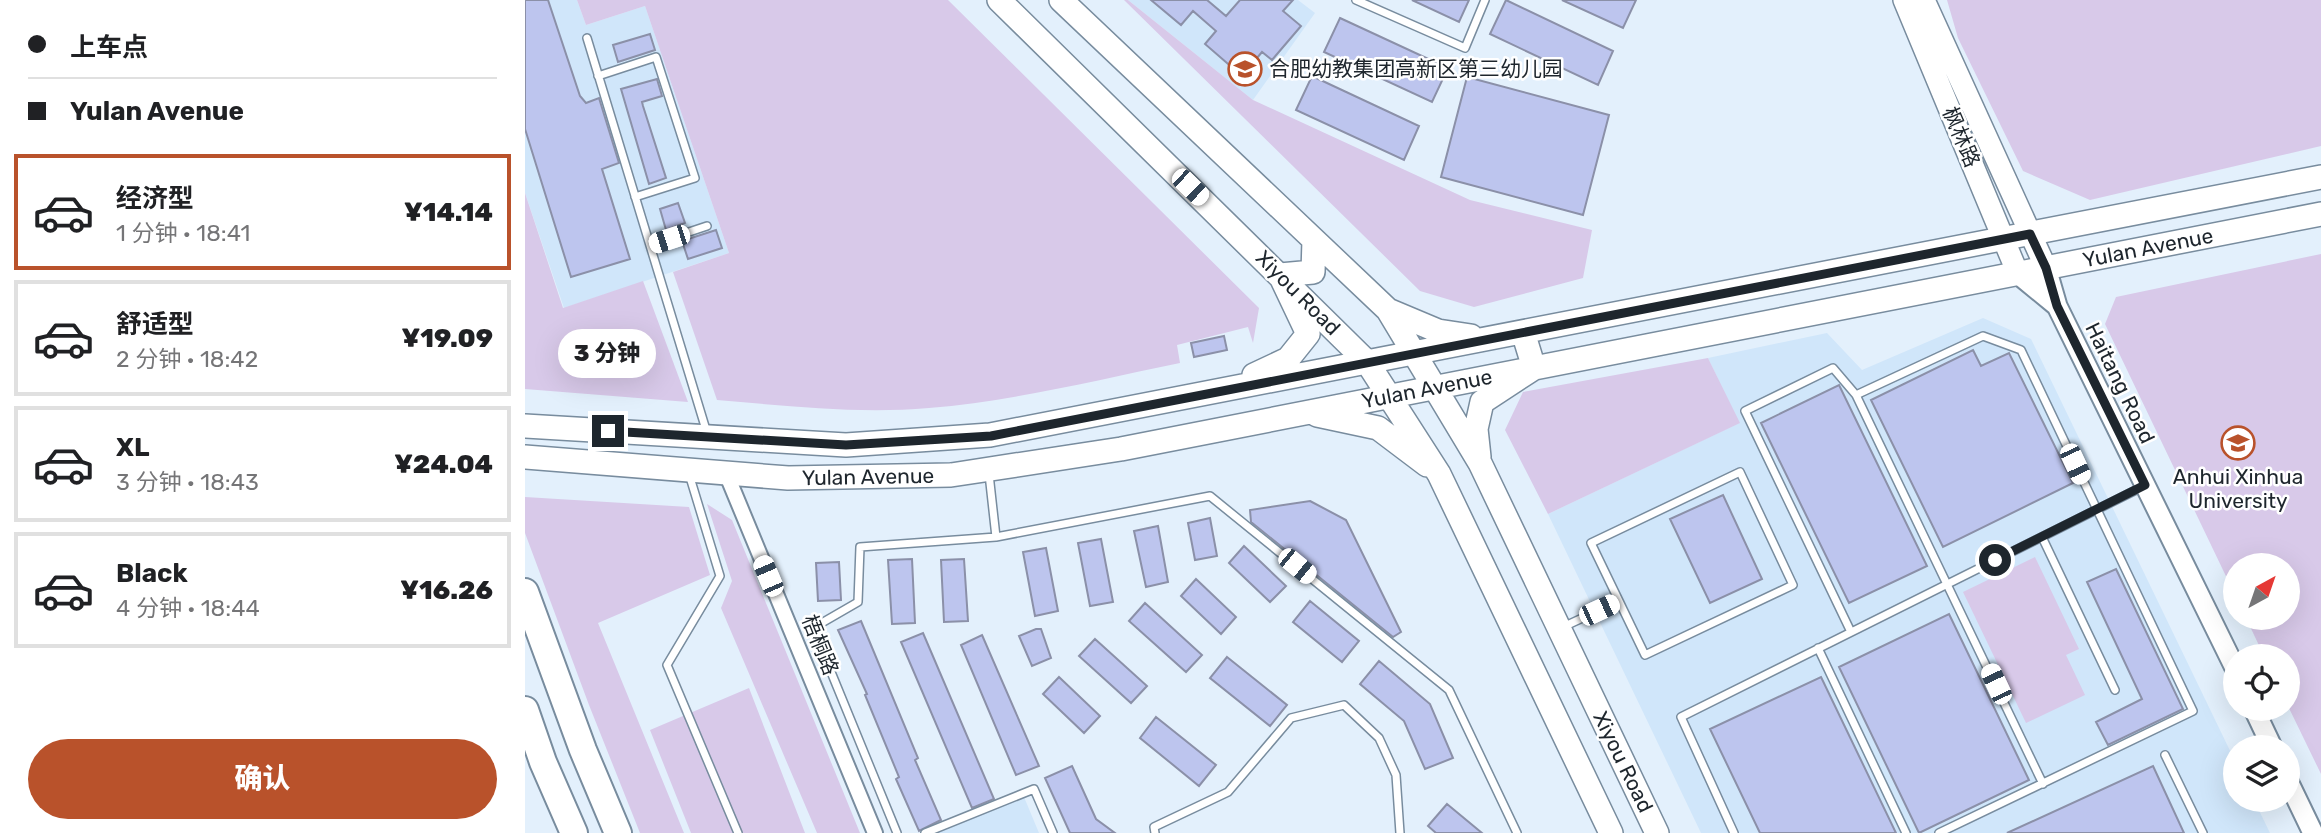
<!DOCTYPE html>
<html lang="zh">
<meta charset="utf-8">
<style>
:root{--surface:#fff;--page:#f6f6f6;--text:#202124;--muted:#757577;--line:#e0e0e0;--accent:#b9522b}
body{margin:0;font-family:Rubik,"Noto Sans SC",sans-serif;background:var(--page);color:var(--text);height:100vh;display:flex;flex-direction:column;font-size:26px;white-space:nowrap}
*{box-sizing:border-box;margin:0}
p{font-size:23px;color:var(--muted)}
.icon{flex:none;width:38px;height:38px;fill:none;stroke:currentColor;stroke-width:2;stroke-linecap:round;stroke-linejoin:round}
.map{position:relative;flex:1;overflow:hidden}
.sheet{display:flex;flex-direction:column;background:var(--surface);width:525px}
.sheet>*{flex:none}
.banner{display:grid;align-content:center;height:154px;padding:0 28px;background:var(--surface)}
.needle{width:46px;rotate:40deg}
.fabs{position:absolute;left:1698px;top:553px;display:grid;gap:14px}
.fabs a{display:grid;place-items:center;width:77px;height:77px;border-radius:50%;background:var(--surface);box-shadow:0 7px 28px #0002;font-size:35px}
.end{position:absolute;width:32px;height:32px;margin:-16px;border:9px solid #1e262d;background:#fff;box-shadow:0 0 0 4px #fff}
.from{border-radius:50%}
.bubble{position:absolute;height:49px;border-radius:24px;background:var(--surface);box-shadow:0 7px 28px #0002;font-size:23px;font-weight:800;line-height:49px;text-align:center}
.car{position:absolute;width:21px;height:42px;margin:-21px -10px;border-radius:9px;box-shadow:0 0 5px 2px #0007;background:linear-gradient(#fff 24%,#345 0 40%,#fff 0 76%,#345 0 86%,#fff 0)}
.banner b{display:flex;align-items:center;gap:24px;height:66px;font-size:26px}
.banner b+b{border-top:2px solid var(--line)}
.banner i{width:18px;height:18px;background:var(--text)}
ul{padding:0;list-style:none}
li{display:flex;align-items:center;gap:21px;height:116px;margin:0 14px 10px;padding:0 14px;border:4px solid var(--line);border-radius:0px}
li div{flex:1}
li b{display:block;font-size:26px}
li em{font-style:normal;font-weight:800}
li.selected{border-color:var(--accent)}
li>.icon{width:63px;height:63px;stroke-width:1.5}
.primary-button{display:flex;gap:14px;margin-top:auto;padding:14px 28px}
.primary-button a{flex:1;height:80px;border-radius:42px;background:var(--accent);color:#fff;font-size:28px;font-weight:800;line-height:80px;text-align:center}
main{display:flex;flex:1;min-height:0}
.map>svg:first-child{display:block}
.built{fill:#d0e6fa}
.green{fill:#d8c9e9}
.building{fill:#bdc5ee;stroke:#8b90a8;stroke-width:2}
.lines{fill:none;stroke-linecap:round;stroke-linejoin:round}
.service-casing{stroke:#788c9e;stroke-width:10}
.minor-casing{stroke:#788c9e;stroke-width:18}
.tertiary-casing{stroke:#788c9e;stroke-width:23}
.secondary-casing{stroke:#788c9e;stroke-width:24}
.primary-casing{stroke:#788c9e;stroke-width:26}
.motorway-casing{stroke:#788c9e;stroke-width:30}
.service{stroke:#fff;stroke-width:7}
.minor{stroke:#fff;stroke-width:14}
.tertiary{stroke:#fff;stroke-width:19}
.secondary{stroke:#fff;stroke-width:21}
.primary{stroke:#fff;stroke-width:23}
.motorway{stroke:#fff;stroke-width:26}
.route{stroke:#1e262d;stroke-width:9}
.labels{text-anchor:middle;stroke-width:5;stroke-linejoin:round;paint-order:stroke}
.poi-label{font-size:21px;fill:#1e262d;stroke:#fff;text-anchor:start}
.street-label{font-size:21px;fill:#1e262d;stroke:#fff}
</style>
<main>
<section class="sheet">
<div class="banner">
<b><i class="from"></i>上车点</b>
<b><i></i>Yulan Avenue</b>
</div>
<ul>
<li class="selected"><svg class="icon" aria-label="car" viewBox="0 0 24 24"><path d="M5 17H2v-5l4-1 3-4h7l3 4 3 1v5h-3M9 17h6M6 11h13"/><circle cx="7" cy="17" r="2"/><circle cx="17" cy="17" r="2"/></svg><div><b>经济型</b><p>1 分钟 · 18:41</p></div><em>¥14.14</em></li>
<li><svg class="icon" aria-label="car" viewBox="0 0 24 24"><path d="M5 17H2v-5l4-1 3-4h7l3 4 3 1v5h-3M9 17h6M6 11h13"/><circle cx="7" cy="17" r="2"/><circle cx="17" cy="17" r="2"/></svg><div><b>舒适型</b><p>2 分钟 · 18:42</p></div><em>¥19.09</em></li>
<li><svg class="icon" aria-label="car" viewBox="0 0 24 24"><path d="M5 17H2v-5l4-1 3-4h7l3 4 3 1v5h-3M9 17h6M6 11h13"/><circle cx="7" cy="17" r="2"/><circle cx="17" cy="17" r="2"/></svg><div><b>XL</b><p>3 分钟 · 18:43</p></div><em>¥24.04</em></li>
<li><svg class="icon" aria-label="car" viewBox="0 0 24 24"><path d="M5 17H2v-5l4-1 3-4h7l3 4 3 1v5h-3M9 17h6M6 11h13"/><circle cx="7" cy="17" r="2"/><circle cx="17" cy="17" r="2"/></svg><div><b>Black</b><p>4 分钟 · 18:44</p></div><em>¥16.26</em></li>
</ul>
<div class="primary-button"><a>确认</a></div>
</section>
<div class="map">
<svg width="1796" height="833" viewBox="0 0 1796 833">
<rect width="100%" height="100%" fill="#e3f0fc"/>
<path class="built" d="M0 0H52L61 25 120 6 204 253 39 308 0 193Z
M603 0H773L790 13 728 100Z
M1458 318 1506 339 1710 761V800H1729L1745 833H1176L1023 514 1214 423 1183 358 1302 333 1337 370Z
M499 797 514 833H410Z"/>
<path class="green" d="M52 0H423L734 308 728 343 723 327 652 345 655 363C572 380 489 401 404 408 333 414 263 406 192 400L148 272 204 253 120 6 61 25Z
M599 0H603L728 100 945 200 1067 230 1058 278 949 307 895 291Z
M1422 0H1796V146L1565 200 1498 171 1433 38Z
M0 193 38 308 118 281 163 402 0 389Z
M1796 254V774L1762 704V656H1739L1721 618H1762V565H1710V595L1580 324 1591 297Z
M1183 358 1215 423 1023 514 980 430 998 392Z
M0 497 164 507 185 575 73 623 159 833H115L64 705 0 533Z
M182 504 207 520 335 833H292L196 608 207 581Z
M1510 557 1554 649 1541 655 1560 695 1501 723 1438 592Z
M224 688 280 833H166L125 730Z"/>
<path class="building" d="M0 0H23L55 96 61 103 74 98 94 163 77 169 105 259 46 277 0 129Z
M626 0H682L701 16 715 0H768L758 11 776 26 747 60 737 52 717 76 680 44 691 31 668 11 656 25Z
M887 0H944L934 22Z
M981 0 1088 51 1073 85 965 34Z
M1037 0H1111L1098 28Z
M815 18 923 68 907 102 799 52Z
M125 34 130 50 93 62 88 45Z
M787 76 894 126 879 160 771 110Z
M942 77 1084 115 1058 215 916 177Z
M132 79 137 96 117 102 118 106 141 178 124 184 96 89Z
M153 203 160 223 141 230 135 209Z
M191 230 197 248 163 259 157 241Z
M699 336 702 350 669 357 666 343Z
M1448 350 1456 366 1484 353 1548 483 1418 547 1346 400Z
M1314 385 1402 566 1324 603 1236 423Z
M1198 495 1237 579 1185 603 1145 519Z
M785 501 821 520 876 632 868 637 726 522 725 510Z
M685 518 692 556 670 560 663 523Z
M633 526 643 582 621 587 609 531Z
M576 539 588 602 565 606 553 543Z
M719 546 761 586 745 602 704 563Z
M521 548 533 611 510 616 498 552Z
M387 559 390 623 367 624 363 560Z
M439 559 443 621 419 622 416 560Z
M314 562 316 600 293 601 291 563Z
M1591 569 1658 709 1583 745 1571 722 1617 699 1562 582Z
M671 579 711 617 696 634 656 596Z
M785 601 834 641 817 662 768 622Z
M620 603 677 655 661 672 604 621Z
M1424 614 1504 780 1394 833 1314 667Z
M336 621 393 758 390 760 416 820 394 831 371 779 374 777 340 695 342 694 313 630Z
M511 629H516L526 658 507 666 494 636Z
M398 633 469 799 447 808 376 642Z
M457 635 514 766 491 775 436 645Z
M570 639 622 686 606 703 554 656Z
M702 657 762 705 745 726 685 678Z
M854 661 905 704 928 758 900 769 879 721 835 684Z
M534 677 575 716 559 733 518 694Z
M1296 677 1371 833H1235L1185 729Z
M631 717 691 765 674 786 615 738Z
M547 766 571 819 590 833H545L520 778Z
M1628 766 1659 833H1482Z
M922 804 957 833H911L903 826Z"/>
<g class="lines">
<defs>
<path id="service" d="M831 0 940 48 960 0
M62 38 182 433
M73 76 131 57 170 178 110 197
M125 245 182 226
M164 474 195 576 142 665 213 833
M464 474 471 537
M1517 537 1590 690
M1038 627 1094 601 1120 655 1268 585 1215 472 1066 543 1094 601
M1326 632 1220 411 1308 368 1331 395
M1293 648 1381 833
M1640 755 1678 833
M372 833 288 628 333 602 335 547 471 537 685 496 924 690 992 833
M400 833 509 789 528 833
M630 833 629 827 703 792 766 718 819 705 854 738 871 775 875 833
M1209 833 1156 717 1619 486
M1414 833 1668 711 1496 350 1458 336 1331 395 1518 784"/>
<path id="minor" d="M201 473 350 833"/>
<path id="tertiary" d="M1521 268 1532 306 1710 668
M1493 274 1532 306
M1729 709 1747 747
M1762 779 1788 833"/>
<path id="secondary" d="M1379 0 1493 274
M1399 0 1521 268"/>
<path id="primary" d="M474 0 842 362 914 474 1086 833
M536 0 863 310 955 463 1132 833
M863 310 913 331 946 336
M729 375 763 359 783 334 755 275 788 272 789 240
M792 415 853 428 902 465
M0 426 321 445 465 435 1796 177
M0 457 263 478 426 475 596 449 1796 214
M954 457 951 429 957 402 1009 368 998 332"/>
<path id="motorway" d="M0 592 58 750 93 833
M0 710 18 762 49 833"/>
</defs>
<use href="#service" class="service-casing"/>
<use href="#minor" class="minor-casing"/>
<use href="#tertiary" class="tertiary-casing"/>
<use href="#secondary" class="secondary-casing"/>
<use href="#primary" class="primary-casing"/>
<use href="#motorway" class="motorway-casing"/>
<use href="#service" class="service"/>
<use href="#minor" class="minor"/>
<use href="#tertiary" class="tertiary"/>
<use href="#secondary" class="secondary"/>
<use href="#primary" class="primary"/>
<use href="#motorway" class="motorway"/>
</g>
<g class="lines">
<path class="route" d="M83 431 321 445 466 436 1505 234 1521 268 1532 306 1620 485 1470 560"/>
</g>
<defs>
<symbol id="school-ring" viewBox="-11 -11 22 22"><circle r="9.5" fill="#fff" stroke="#b9522b" stroke-width="1.5"/><path d="M0-5L7-2L0 1L-7-2ZM-4 1L0 2.5L4 1V4Q0 6-4 4Z" fill="#b9522b"/></symbol>
<symbol id="university-ring" viewBox="-11 -11 22 22"><circle r="9.5" fill="#fff" stroke="#b9522b" stroke-width="1.5"/><path d="M0-5L7-2L0 1L-7-2ZM-4 1L0 2.5L4 1V4Q0 6-4 4Z" fill="#b9522b"/></symbol>
</defs>
<g fill-rule="evenodd">
<use href="#school-ring" x="701" y="50" width="38" height="38"/>
<use href="#university-ring" x="1694" y="424" width="38" height="38"/>
</g>
<g class="labels">
<g class="poi-label">
<text x="744" y="76">合肥幼教集团高新区第三幼儿园</text>
<text x="1713" y="484" text-anchor="middle">Anhui Xinhua<tspan x="1713" dy="24">University</tspan></text>
</g>
<g class="street-label">
<text transform="translate(1436 137) rotate(67)" y="7">枫林路</text>
<text transform="translate(1623 248) rotate(-11)" y="7">Yulan Avenue</text>
<text transform="translate(773 293) rotate(45)" y="7">Xiyou Road</text>
<text transform="translate(1595 383) rotate(64)" y="7">Haitang Road</text>
<text transform="translate(902 389) rotate(-11)" y="7">Yulan Avenue</text>
<text transform="translate(343 477) rotate(-1)" y="7">Yulan Avenue</text>
<text transform="translate(295 645) rotate(68)" y="7">梧桐路</text>
<text transform="translate(1098 762) rotate(64)" y="7">Xiyou Road</text>
</g>
</g>
</svg>
<div class="fabs">
<a><svg class="needle" viewBox="-14 -14 28 28"><path d="M0-13l5 13h-10z" fill="#e53935"/><path d="M0 13l5-13h-10z" fill="#757577"/></svg></a>
<a><svg class="icon" aria-label="locate" viewBox="0 0 24 24"><circle cx="12" cy="12" r="6"/><path d="M12 2v4M12 18v4M2 12h4M18 12h4"/></svg></a>
<a><svg class="icon" aria-label="layers" viewBox="0 0 24 24"><path d="M12 4l9 5-9 5-9-5zM3 14l9 5 9-5"/></svg></a>
</div>
<i class="end from" style="left:1470px;top:560px"></i>
<i class="end" style="left:83px;top:431px"></i>
<div class="bubble" style="left:33px;top:329px;width:98px">3 分钟</div>
<i class="car" style="left:665px;top:187px;rotate:134deg"></i>
<i class="car" style="left:144px;top:239px;rotate:252deg"></i>
<i class="car" style="left:1550px;top:464px;rotate:155deg"></i>
<i class="car" style="left:772px;top:566px;rotate:129deg"></i>
<i class="car" style="left:243px;top:576px;rotate:337deg"></i>
<i class="car" style="left:1074px;top:610px;rotate:65deg"></i>
<i class="car" style="left:1471px;top:684px;rotate:335deg"></i>
</div>
</main>
